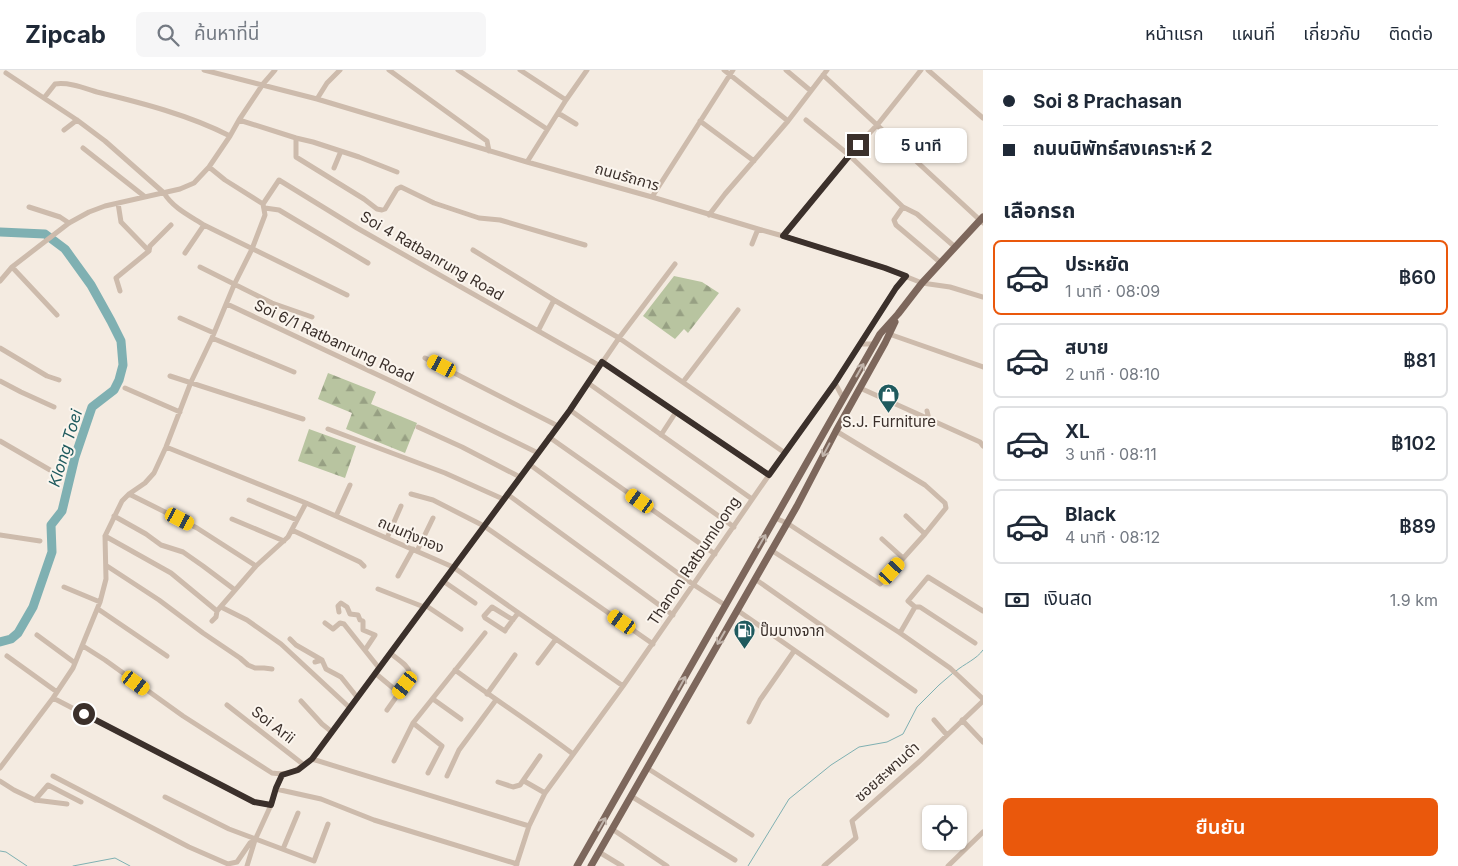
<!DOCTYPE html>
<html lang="th">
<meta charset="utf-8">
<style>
:root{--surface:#fff;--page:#f6f6f7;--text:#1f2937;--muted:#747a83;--line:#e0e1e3;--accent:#ea580c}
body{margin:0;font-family:Inter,"Noto Sans Thai",sans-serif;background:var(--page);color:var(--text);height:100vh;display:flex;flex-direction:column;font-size:19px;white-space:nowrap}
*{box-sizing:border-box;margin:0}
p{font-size:16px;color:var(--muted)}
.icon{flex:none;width:28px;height:28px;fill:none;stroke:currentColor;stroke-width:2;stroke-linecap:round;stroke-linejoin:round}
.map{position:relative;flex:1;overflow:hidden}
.drawer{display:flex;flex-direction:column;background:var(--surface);width:475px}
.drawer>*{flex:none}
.banner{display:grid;align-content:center;height:110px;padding:0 20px;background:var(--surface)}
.buttons{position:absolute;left:922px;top:735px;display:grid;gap:10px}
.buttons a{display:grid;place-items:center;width:45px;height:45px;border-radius:8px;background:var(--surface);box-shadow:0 1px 4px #0004;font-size:25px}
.end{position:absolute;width:22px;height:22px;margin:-11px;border:6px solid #3b302b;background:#fff;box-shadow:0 0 0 2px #fff}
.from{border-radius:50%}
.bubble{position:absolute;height:35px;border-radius:8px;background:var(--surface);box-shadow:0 1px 4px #0004;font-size:16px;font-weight:600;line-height:35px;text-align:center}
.car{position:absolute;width:15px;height:30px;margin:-15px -8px;border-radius:6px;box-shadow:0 0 4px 1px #0007;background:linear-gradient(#f5c518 24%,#345 0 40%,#f5c518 0 76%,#345 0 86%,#f5c518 0)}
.banner b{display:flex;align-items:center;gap:18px;height:48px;font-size:19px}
.banner b+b{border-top:1px solid var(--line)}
.banner i{width:12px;height:12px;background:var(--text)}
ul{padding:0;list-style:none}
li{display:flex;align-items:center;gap:15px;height:75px;margin:0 10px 8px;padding:0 10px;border:2px solid var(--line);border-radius:8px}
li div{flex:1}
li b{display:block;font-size:19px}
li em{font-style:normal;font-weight:600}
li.current{border-color:var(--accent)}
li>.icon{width:45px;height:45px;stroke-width:1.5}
h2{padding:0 20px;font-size:22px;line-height:60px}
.pay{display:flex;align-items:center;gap:12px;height:55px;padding:0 20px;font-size:19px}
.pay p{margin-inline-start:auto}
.button{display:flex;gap:10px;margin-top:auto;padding:10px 20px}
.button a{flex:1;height:58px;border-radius:8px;background:var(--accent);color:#fff;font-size:20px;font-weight:600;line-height:58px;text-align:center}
header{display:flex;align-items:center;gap:30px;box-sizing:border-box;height:70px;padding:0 25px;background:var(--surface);border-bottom:1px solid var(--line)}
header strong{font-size:24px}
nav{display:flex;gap:28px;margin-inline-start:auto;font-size:18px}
.search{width:350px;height:45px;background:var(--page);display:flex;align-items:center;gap:12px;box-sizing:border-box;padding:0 18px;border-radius:8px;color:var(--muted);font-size:19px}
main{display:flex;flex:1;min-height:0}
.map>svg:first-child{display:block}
.forest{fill:url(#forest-firs)}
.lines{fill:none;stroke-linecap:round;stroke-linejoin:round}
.stream{stroke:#7fb0b2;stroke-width:1}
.river{stroke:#7fb0b2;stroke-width:9}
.minor{stroke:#cdbbac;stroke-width:5}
.major{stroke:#7d675c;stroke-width:7}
.oneway{stroke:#c2b5ac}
.route{stroke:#3b302b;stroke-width:6}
.labels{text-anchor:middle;stroke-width:4;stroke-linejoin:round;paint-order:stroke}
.street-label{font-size:15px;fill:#3b302b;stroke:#fbf5ee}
.poi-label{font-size:15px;fill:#3b302b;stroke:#fbf5ee}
.water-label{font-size:16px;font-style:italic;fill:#1f5a5e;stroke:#fbf5ee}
</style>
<header>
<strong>Zipcab</strong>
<div class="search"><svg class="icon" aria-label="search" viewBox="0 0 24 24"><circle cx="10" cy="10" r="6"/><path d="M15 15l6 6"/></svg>ค้นหาที่นี่</div>
<nav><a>หน้าแรก</a><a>แผนที่</a><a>เกี่ยวกับ</a><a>ติดต่อ</a></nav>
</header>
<main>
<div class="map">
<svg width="983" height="796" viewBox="0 0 983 796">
<defs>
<pattern id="forest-firs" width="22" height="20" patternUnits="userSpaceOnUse" patternTransform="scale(1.25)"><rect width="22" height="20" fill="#b8c4a0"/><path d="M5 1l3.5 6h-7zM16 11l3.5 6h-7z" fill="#97a083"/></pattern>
</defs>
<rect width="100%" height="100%" fill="#f4ebe1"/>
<path class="forest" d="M674 206 702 212 719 223 688 263 684 259 675 269 643 246Z
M328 303 376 322 371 334 417 353 405 383 346 359 352 343 318 329Z
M309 359 356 376 345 408 298 391Z"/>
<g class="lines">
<path class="stream" d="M956 601C964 594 977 589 983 580
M0 781 6 782 27 796
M73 796 115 788 130 796
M748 796 789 729 831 695 859 677 887 672 903 664 917 637 939 615 953 603"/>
<path class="river" d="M0 162 45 164 65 179 91 215 111 251 121 271 123 295 119 310 114 320 92 337 75 387 62 441 51 455 52 482 33 537 18 563 11 569 0 572"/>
<path class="minor" d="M204 0 317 29 527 92 652 127 758 159 783 166 885 198 922 213 950 217 983 227
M389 0 487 71 489 81
M458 0 547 59
M520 0 566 30
M724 0 788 51
M786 0 811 21
M928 0 983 48
M6 3 77 50 105 71 164 123C173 138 190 146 204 155
M823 5 983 153
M44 28 55 14C69 12 84 18 97 22 142 33 189 45 230 66
M317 29 327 13 340 0
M558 43 576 54
M239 50 296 68 313 72 359 87 397 102
M806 50 849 85 903 137 917 144 955 177
M700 51 754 91
M64 60 77 50
M296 68V87L364 129 377 139 382 140 385 139 397 119 401 117 434 133 479 148 500 150 585 175
M83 78 144 126
M527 92 566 30 587 0
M334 98 341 81
M652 127 733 0
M118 133 121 152 149 181 116 208 120 221
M263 134 279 110 357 158 600 296
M29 137 60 147 69 153
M903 137 894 150 896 155 941 193
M265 138 279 140 368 193
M709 145 725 124 788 51 827 0
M783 166 849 85 878 54 921 0
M752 174 758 159
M473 180 554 230 619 268 785 383
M149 181 150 176 171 155
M185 183 204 155 347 225
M12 197 57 245
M200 197 272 233 312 247
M0 211 12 197 69 153 89 142 105 136 180 119 194 113 209 97 230 66 239 50 263 14 275 0
M227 234 393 312 538 383
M180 248 214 263
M538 261 554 230
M889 264 983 297
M212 268 294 302
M860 274H875
M0 278 47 306 59 310
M425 288 558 356
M602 292 769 405
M170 306 303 349
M0 311 21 322 54 337
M683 312 738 240
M588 313 752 429
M835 313 843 328
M125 318 180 342
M860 318 980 372 983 376
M570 340 734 457
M927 341 929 349
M418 357 462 377 520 407
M328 359 445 403 503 429
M661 365 676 342
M549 367 715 484
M0 371 50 400
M166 377 306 433 453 497 623 616
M529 394 694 515 725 535
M129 424 197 458 256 496
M411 424 433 430 484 456 653 574
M507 424 673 545
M249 430 297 450
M114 446 146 464 161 475 183 482 203 496 235 520
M336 446 350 415
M906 446 925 464
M775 448 787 453 880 514 925 464 946 438 945 433 925 415 836 361
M232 449 284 471
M292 460 360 492 364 496
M0 465 40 471
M105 466 171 503 217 541
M387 468 401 436
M882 469 903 488
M771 480 900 563 950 598 983 629
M417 481 433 448
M107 496 159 530 203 563 240 588 248 595 255 598H264L272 599
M398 506 413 479
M755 509 915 621
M443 511 475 533
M64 517 100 532
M378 519 424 537
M425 535 461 559
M221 537 247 550 281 574 350 638
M98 539 167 586
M737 540 887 645
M339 542 338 536 341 533 347 537 350 544 358 545 360 550 363 551V560L375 565 365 580
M513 550 492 537 484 546 485 548 505 561 506 559 518 543
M212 551 216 547 217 541 256 496 288 467 306 433
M325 553 333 559 340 553 344 554 379 598
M900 563 915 537
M37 565 75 593
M290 569 296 575 322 590 315 592
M975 573 920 537H915L908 531 928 507 983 541
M83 576 105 590 183 646 272 703C290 706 298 700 312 689L570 340 619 268 675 194
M7 586 57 622
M322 590 326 599 341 607 357 627
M538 593 556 569
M455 600C494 629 535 655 573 684
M375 603 399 623C417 599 410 599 390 583
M487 624 515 585
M53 628 254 732 271 735
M433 629 461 649
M301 631 322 654 332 662
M227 635 304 695
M387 640 399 623
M934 650 947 665
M962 650 983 672
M749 652 760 630 794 581
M413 653 442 676 428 703
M312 689 529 756
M394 691 413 653 485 563
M0 698 53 628 73 598 100 532 106 509 105 466 122 431 129 424 145 413 154 403 166 377 191 312 212 268 234 215 252 179 265 145 263 134 225 110 209 97
M647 698 752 765
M53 706 189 777 228 794 237 792 250 773 255 770
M447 706 459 680 496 630
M0 711 14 720 35 730 67 734
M524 711 545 723
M498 712 513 717 520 715 540 686
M276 719 321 729 374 750 517 794
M631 726 735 790
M165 727 229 759 314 791 328 754
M35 730 48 715 81 732
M612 759 667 796
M283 779 298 743
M599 782 622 796
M247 796 255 770 271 735 276 719 282 705
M516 796 529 756 545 723 623 616 769 405 835 313 896 218 906 206
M824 796 856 768 852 751 921 690 983 631
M948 796 983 762"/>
<path class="major" d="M577 796 880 264 898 244 922 213 983 147
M591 796 797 436 836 361 885 273 895 252"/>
</g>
<defs><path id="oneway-shaft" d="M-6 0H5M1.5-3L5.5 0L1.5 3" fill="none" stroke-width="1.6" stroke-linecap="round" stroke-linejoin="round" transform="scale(1.25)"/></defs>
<g class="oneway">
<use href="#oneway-shaft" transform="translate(860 300) rotate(-60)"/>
<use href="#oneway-shaft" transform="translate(826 380) rotate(118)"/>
<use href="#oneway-shaft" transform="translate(762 471) rotate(-60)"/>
<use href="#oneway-shaft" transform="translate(721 568) rotate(120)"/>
<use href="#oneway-shaft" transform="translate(682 613) rotate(-61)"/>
<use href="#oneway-shaft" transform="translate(602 754) rotate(-60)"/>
</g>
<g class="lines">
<path class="route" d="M84 644 254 732 271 735 276 718 282 705 298 700 312 689 570 340 602 292 769 405 835 313 896 218 906 206 885 198 783 166 858 75"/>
</g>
<defs>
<symbol id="shop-pin" viewBox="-11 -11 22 30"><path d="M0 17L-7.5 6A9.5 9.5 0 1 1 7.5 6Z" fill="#1f5a5e" stroke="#fbf5ee"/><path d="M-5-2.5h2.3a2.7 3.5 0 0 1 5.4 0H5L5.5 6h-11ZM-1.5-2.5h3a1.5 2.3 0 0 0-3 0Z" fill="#fff"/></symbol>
<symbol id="fuel-pin" viewBox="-11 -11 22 30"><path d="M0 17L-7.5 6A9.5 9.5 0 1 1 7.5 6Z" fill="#1f5a5e" stroke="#fbf5ee"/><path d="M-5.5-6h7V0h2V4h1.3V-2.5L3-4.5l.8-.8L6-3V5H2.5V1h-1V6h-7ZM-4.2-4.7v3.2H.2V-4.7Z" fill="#fff"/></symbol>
</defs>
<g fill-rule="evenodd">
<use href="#shop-pin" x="876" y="312" width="25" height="34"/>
<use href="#fuel-pin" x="732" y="548" width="25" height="34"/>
</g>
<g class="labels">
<g class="street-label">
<text transform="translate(627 107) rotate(16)" y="5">ถนนรัถการ</text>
<text transform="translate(432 186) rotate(30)" y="5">Soi 4 Ratbanrung Road</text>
<text transform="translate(334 271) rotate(25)" y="5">Soi 6/1 Ratbanrung Road</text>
<text transform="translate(411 465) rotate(23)" y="5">ถนนทุ่งทอง</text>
<text transform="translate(694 491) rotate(-56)" y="5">Thanon Ratbumloong</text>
<text transform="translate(273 655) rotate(38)" y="5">Soi Arii</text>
<text transform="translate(887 702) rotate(-42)" y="5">ซอยสะพานดำ</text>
</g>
<g class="poi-label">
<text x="889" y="357">S.J. Furniture</text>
<text x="760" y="566" text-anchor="start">ปั๊มบางจาก</text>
</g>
<g class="water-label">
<text transform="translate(65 378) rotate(-73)" y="6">Klong Toei</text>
</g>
</g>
</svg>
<div class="buttons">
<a><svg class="icon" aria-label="locate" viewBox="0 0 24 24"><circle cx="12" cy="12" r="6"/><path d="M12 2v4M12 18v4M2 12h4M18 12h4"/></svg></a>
</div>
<i class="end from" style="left:84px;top:644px"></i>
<i class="end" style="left:858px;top:75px"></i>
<div class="bubble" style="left:875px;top:58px;width:92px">5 นาที</div>
<i class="car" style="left:442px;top:296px;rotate:297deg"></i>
<i class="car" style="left:640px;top:431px;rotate:305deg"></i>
<i class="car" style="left:180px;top:449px;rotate:117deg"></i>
<i class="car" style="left:892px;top:501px;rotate:42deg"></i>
<i class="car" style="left:622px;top:552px;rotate:305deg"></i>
<i class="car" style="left:136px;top:613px;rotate:126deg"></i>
<i class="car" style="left:405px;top:615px;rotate:217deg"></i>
</div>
<section class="drawer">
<div class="banner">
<b><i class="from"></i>Soi 8 Prachasan</b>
<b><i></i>ถนนนิพัทธ์สงเคราะห์ 2</b>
</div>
<h2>เลือกรถ</h2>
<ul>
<li class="current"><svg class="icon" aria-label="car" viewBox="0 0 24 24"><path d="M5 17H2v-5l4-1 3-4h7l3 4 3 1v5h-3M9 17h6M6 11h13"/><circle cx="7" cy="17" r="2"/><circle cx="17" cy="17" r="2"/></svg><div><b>ประหยัด</b><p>1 นาที · 08:09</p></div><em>฿60</em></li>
<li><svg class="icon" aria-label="car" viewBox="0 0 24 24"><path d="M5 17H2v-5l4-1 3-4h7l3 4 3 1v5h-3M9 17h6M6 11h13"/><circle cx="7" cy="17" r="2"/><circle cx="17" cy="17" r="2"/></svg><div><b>สบาย</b><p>2 นาที · 08:10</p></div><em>฿81</em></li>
<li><svg class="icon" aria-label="car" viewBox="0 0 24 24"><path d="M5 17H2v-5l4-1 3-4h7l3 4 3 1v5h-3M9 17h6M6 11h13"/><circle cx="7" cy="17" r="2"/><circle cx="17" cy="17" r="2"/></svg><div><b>XL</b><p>3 นาที · 08:11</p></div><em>฿102</em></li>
<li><svg class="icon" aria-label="car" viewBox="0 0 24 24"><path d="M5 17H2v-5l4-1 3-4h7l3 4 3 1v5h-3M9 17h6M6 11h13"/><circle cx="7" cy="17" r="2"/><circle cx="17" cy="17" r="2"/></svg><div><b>Black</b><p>4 นาที · 08:12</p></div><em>฿89</em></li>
</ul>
<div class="pay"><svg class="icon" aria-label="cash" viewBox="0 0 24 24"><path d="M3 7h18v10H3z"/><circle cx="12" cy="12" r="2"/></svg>เงินสด<p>1.9 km</p></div>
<div class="button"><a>ยืนยัน</a></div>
</section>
</main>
